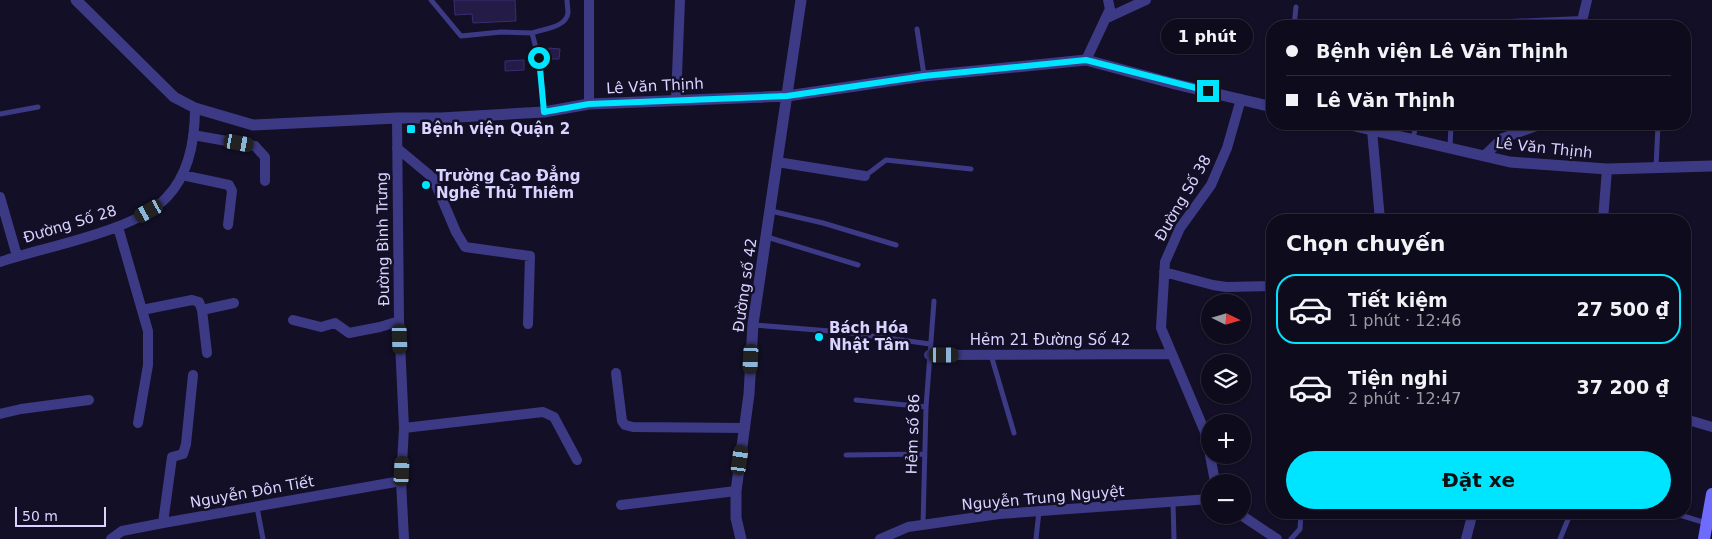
<!DOCTYPE html>
<html lang="vi">
<meta charset="utf-8">
<style>
:root{--surface:#0e0b1c;--page:#1c1929;--text:#f1f3f6;--muted:#9b9ba3;--line:#2e2b3b;--accent:#00e5ff}
body{margin:0;font-family:"DejaVu Sans",sans-serif;background:var(--page);color:var(--text);height:100vh;display:flex;flex-direction:column;font-size:19px;white-space:nowrap}
*{box-sizing:border-box;margin:0}
p{font-size:16px;color:var(--muted)}
.icon{flex:none;width:28px;height:28px;fill:none;stroke:currentColor;stroke-width:2;stroke-linecap:round;stroke-linejoin:round}
.map{position:relative;flex:1;overflow:hidden}
.details{position:absolute;left:1266px;top:214px;width:425px;height:305px;display:flex;flex-direction:column;background:var(--surface);border-radius:20px;box-shadow:0 1px 4px #0004,0 0 0 1px var(--line)}
.details>*{flex:none}
.banner{position:absolute;left:1266px;top:20px;width:425px;height:110px;border-radius:20px;box-shadow:0 1px 4px #0004,0 0 0 1px var(--line);display:grid;align-content:center;height:110px;padding:0 20px;background:var(--surface)}
.needle{width:32px;rotate:95deg}
.buttons{position:absolute;left:1201px;top:294px;display:grid;gap:10px}
.buttons a{display:grid;place-items:center;width:50px;height:50px;border-radius:50%;background:var(--surface);box-shadow:0 1px 4px #0004,0 0 0 1px var(--line);font-size:25px}
.scale{position:absolute;left:15px;bottom:12px;width:91px;box-sizing:border-box;padding-left:5px;border:2px solid #d9d4ff;border-top:0;font-size:14px;line-height:18px;white-space:nowrap;color:#d9d4ff;-webkit-text-stroke:4px #130f26;paint-order:stroke}
.end{position:absolute;width:22px;height:22px;margin:-11px;border:6px solid #00e5ff;background:#111;box-shadow:0 0 0 2px #111}
.from{border-radius:50%}
.bubble{position:absolute;height:35px;border-radius:18px;background:var(--surface);box-shadow:0 1px 4px #0004,0 0 0 1px var(--line);font-size:16px;font-weight:700;line-height:35px;text-align:center}
.car{position:absolute;width:15px;height:30px;margin:-15px -8px;border-radius:6px;box-shadow:0 0 4px 1px #0007;background:linear-gradient(#222 24%,#8ab4d8 0 40%,#222 0 76%,#8ab4d8 0 86%,#222 0)}
.banner b{display:flex;align-items:center;gap:18px;height:48px;font-size:19px}
.banner b+b{border-top:1px solid var(--line)}
.banner i{width:12px;height:12px;background:var(--text)}
ul{padding:0;list-style:none}
li{display:flex;align-items:center;gap:15px;height:70px;margin:0 10px 8px;padding:0 10px;border:2px solid transparent;border-radius:20px}
li div{flex:1}
li b{display:block;font-size:19px}
li em{font-style:normal;font-weight:700}
li.on{border-color:var(--accent)}
li>.icon{width:45px;height:45px;stroke-width:1.5}
h2{padding:0 20px;font-size:22px;line-height:60px}
.primary-button{display:flex;gap:10px;margin-top:auto;padding:10px 20px}
.primary-button a{flex:1;height:58px;border-radius:30px;background:var(--accent);color:#111;font-size:20px;font-weight:700;line-height:58px;text-align:center}
.map>svg:first-child{display:block}
.building{fill:#241b47;stroke:#3b2d73}
.lines{fill:none;stroke-linecap:round;stroke-linejoin:round}
.service{stroke:#3d3a85;stroke-width:5}
.minor{stroke:#3d3a85;stroke-width:10}
.tertiary{stroke:#3d3a85;stroke-width:11}
.secondary{stroke:#6f6bff;stroke-width:12}
.route{stroke:#00e5ff;stroke-width:6}
.poi-dot{fill:#00e5ff;stroke:#130f26;stroke-width:2}
.labels{text-anchor:middle;stroke-width:5;stroke-linejoin:round;paint-order:stroke}
.street-label{font-size:15px;fill:#d9d4ff;stroke:#130f26}
.poi-label{font-size:15px;font-weight:bold;fill:#d9d4ff;stroke:#130f26;text-anchor:start}
</style>
<div class="map">
<svg width="1712" height="539" viewBox="0 0 1712 539">
<rect width="100%" height="100%" fill="#130f26"/>
<path class="building" d="M454 0H515L516 21 473 23 472 14 455 15Z
M549 48 560 49 559 59H549Z
M524 60V70L505 71V61Z"/>
<g class="lines">
<path class="service" d="M431 0 461 36 501 32 532 33 540 63 544 112
M1294 26 1296 7
M917 29 924 75
M532 33C542 29 566 28 568 13 568 9 567 4 567 0
M0 114 38 107
M1648 124 1658 125 1656 167
M1413 139 1416 124
M1450 147 1451 124
M865 176 886 160 971 169
M771 211 823 223 896 245
M767 237 858 265
M754 325 843 332 930 344
M991 355 1014 433
M856 400 926 407
M846 455 925 454
M1173 502 1174 539
M257 507 263 539
M1670 512 1706 523
M923 525 926 407 934 301
M1036 539 1039 511
M1291 539 1300 529 1301 512
M1560 539 1571 512"/>
<path class="minor" d="M1105 19 1146 0
M1510 24 1582 21 1587 0
M1086 60 1110 9 1108 0
M676 100 680 0
M589 104V0
M397 118 399 321 404 428 401 481 404 539
M1372 130 1380 220
M193 135 255 146 265 157V181
M397 148 433 178 456 232 465 247 530 256 528 324
M1484 156 1503 138 1542 124
M777 162 865 176
M182 175 229 185 232 191 228 225
M0 197 17 256
M1603 220 1607 169
M118 227 148 331V365L138 423
M0 262C46 246 135 232 167 197 189 174 195 140 195 108
M1164 272 1213 285 1226 287 1272 286
M142 310 192 300 199 302 202 310 234 303
M202 310 207 353
M293 320 321 327 335 323 349 333 380 327 399 321
M929 355 1172 354
M616 373 622 421 625 425 633 427 745 428
M0 414 21 409 89 400
M1685 419 1712 427
M404 428 543 412 554 417 577 460
M1210 453 1205 432 1161 328 1165 262 1180 228 1211 185 1227 148 1241 99
M1210 455 1215 482
M621 505 736 491
M1241 515 1277 539
M163 523 172 457 183 454 186 444 193 375
M111 539 122 531 163 523 401 481
M880 539 908 527 999 514 1210 499
M1466 539 1473 512"/>
<path class="tertiary" d="M76 0 174 97 195 108 253 125 397 118H441L544 112 589 104 787 96 924 76 1086 60 1175 84 1272 107
M1346 124 1510 162 1607 169 1712 166
M741 539 736 518V491L749 394 753 324 801 0"/>
<path class="secondary" d="M1704 539 1712 494"/>
</g>
<g class="lines">
<path class="route" d="M539 58 544 112 589 104 787 96 924 76 1086 60 1208 91"/>
</g>
<g class="poi-dot">
<rect x="406" y="124" width="10" height="10" rx="2.5"/>
<circle cx="426" cy="185" r="5"/>
<circle cx="819" cy="337" r="5"/>
</g>
<g class="labels">
<g class="street-label">
<text transform="translate(655 86) rotate(-3)" y="5">Lê Văn Thịnh</text>
<text transform="translate(1544 148) rotate(6)" y="5">Lê Văn Thịnh</text>
<text transform="translate(1183 198) rotate(-60)" y="5">Đường Số 38</text>
<text transform="translate(70 224) rotate(-17)" y="5">Đường Số 28</text>
<text transform="translate(383 239) rotate(-91)" y="5">Đường Bình Trưng</text>
<text transform="translate(745 285) rotate(-82)" y="5">Đường số 42</text>
<text x="1050" y="345">Hẻm 21 Đường Số 42</text>
<text transform="translate(913 434) rotate(-88)" y="5">Hẻm số 86</text>
<text transform="translate(252 492) rotate(-10)" y="5">Nguyễn Đôn Tiết</text>
<text transform="translate(1043 498) rotate(-5)" y="5">Nguyễn Trung Nguyệt</text>
</g>
<g class="poi-label">
<text x="421" y="134">Bệnh viện Quận 2</text>
<text x="436" y="181">Trường Cao Đẳng<tspan x="436" dy="17">Nghề Thủ Thiêm</tspan></text>
<text x="829" y="333">Bách Hóa<tspan x="829" dy="17">Nhật Tâm</tspan></text>
</g>
</g>
</svg>
<div class="buttons">
<a><svg class="needle" viewBox="-14 -14 28 28"><path d="M0-13l5 13h-10z" fill="#e53935"/><path d="M0 13l5-13h-10z" fill="#9b9ba3"/></svg></a>
<a><svg class="icon" aria-label="layers" viewBox="0 0 24 24"><path d="M12 4l9 5-9 5-9-5zM3 14l9 5 9-5"/></svg></a>
<a>+</a>
<a>−</a>
</div>
<div class="scale">50 m</div>
<i class="end from" style="left:539px;top:58px"></i>
<i class="end" style="left:1208px;top:91px"></i>
<div class="bubble" style="left:1161px;top:19px;width:92px">1 phút</div>
<i class="car" style="left:239px;top:143px;rotate:100deg"></i>
<i class="car" style="left:149px;top:211px;rotate:241deg"></i>
<i class="car" style="left:400px;top:339px;rotate:178deg"></i>
<i class="car" style="left:944px;top:355px;rotate:90deg"></i>
<i class="car" style="left:751px;top:359px;rotate:183deg"></i>
<i class="car" style="left:740px;top:460px;rotate:8deg"></i>
<i class="car" style="left:402px;top:471px;rotate:3deg"></i>
<div class="banner">
<b><i class="from"></i>Bệnh viện Lê Văn Thịnh</b>
<b><i></i>Lê Văn Thịnh</b>
</div>
<section class="details">
<h2>Chọn chuyến</h2>
<ul>
<li class="on"><svg class="icon" aria-label="car" viewBox="0 0 24 24"><path d="M5 17H2v-5l4-1 3-4h7l3 4 3 1v5h-3M9 17h6M6 11h13"/><circle cx="7" cy="17" r="2"/><circle cx="17" cy="17" r="2"/></svg><div><b>Tiết kiệm</b><p>1 phút · 12:46</p></div><em>27 500 ₫</em></li>
<li><svg class="icon" aria-label="car" viewBox="0 0 24 24"><path d="M5 17H2v-5l4-1 3-4h7l3 4 3 1v5h-3M9 17h6M6 11h13"/><circle cx="7" cy="17" r="2"/><circle cx="17" cy="17" r="2"/></svg><div><b>Tiện nghi</b><p>2 phút · 12:47</p></div><em>37 200 ₫</em></li>
</ul>
<div class="primary-button"><a>Đặt xe</a></div>
</section>
</div>
